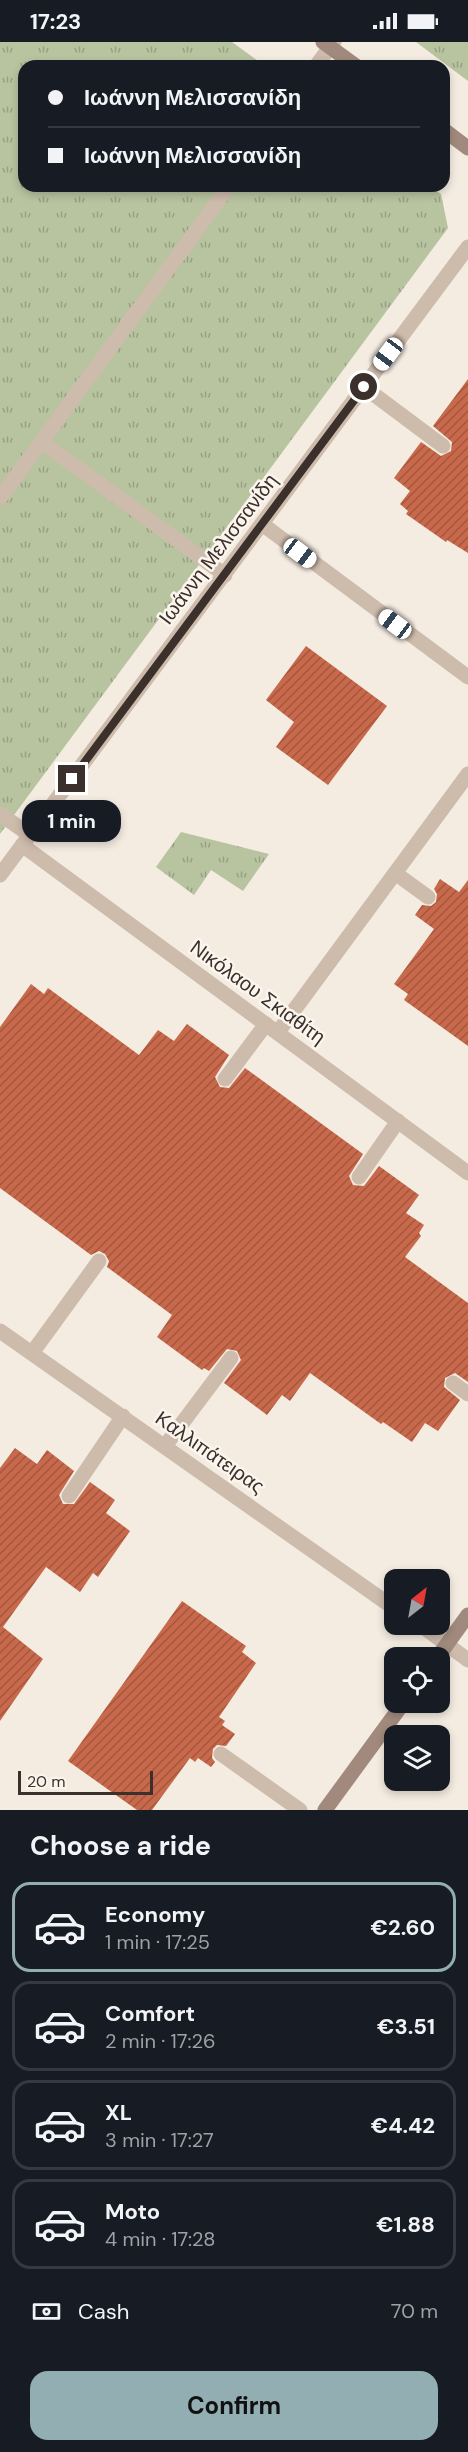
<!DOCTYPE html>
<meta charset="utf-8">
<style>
:root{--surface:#171b24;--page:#242831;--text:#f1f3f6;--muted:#9ea1a6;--line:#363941;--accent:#92aeb2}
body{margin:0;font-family:"DM Sans",sans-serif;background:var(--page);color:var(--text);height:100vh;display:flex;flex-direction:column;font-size:22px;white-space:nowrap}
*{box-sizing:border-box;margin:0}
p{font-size:20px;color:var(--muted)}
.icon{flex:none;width:33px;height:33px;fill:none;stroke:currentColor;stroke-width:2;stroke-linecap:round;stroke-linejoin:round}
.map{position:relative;height:1768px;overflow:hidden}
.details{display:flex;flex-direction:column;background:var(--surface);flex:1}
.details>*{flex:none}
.banner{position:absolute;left:18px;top:18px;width:432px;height:132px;border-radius:18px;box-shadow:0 3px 9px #0003;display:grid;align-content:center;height:132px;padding:0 30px;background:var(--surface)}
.needle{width:39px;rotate:31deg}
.buttons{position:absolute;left:384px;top:1527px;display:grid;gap:12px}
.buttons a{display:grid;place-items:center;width:66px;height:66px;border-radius:12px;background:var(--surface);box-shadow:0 3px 9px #0003;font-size:30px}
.scale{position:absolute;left:18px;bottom:15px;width:135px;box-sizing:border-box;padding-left:6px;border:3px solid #3b302b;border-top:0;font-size:16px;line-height:21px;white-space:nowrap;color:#3b302b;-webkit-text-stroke:4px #fbf5ee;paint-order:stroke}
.end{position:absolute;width:27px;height:27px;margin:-14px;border:8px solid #3b302b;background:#fff;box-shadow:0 0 0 3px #fff}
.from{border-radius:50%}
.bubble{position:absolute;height:42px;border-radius:18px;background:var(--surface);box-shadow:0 3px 9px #0003;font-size:20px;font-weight:700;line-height:42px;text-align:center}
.car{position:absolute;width:18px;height:36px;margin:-18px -9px;border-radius:8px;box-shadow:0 0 4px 2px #0007;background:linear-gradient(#fff 24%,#345 0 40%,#fff 0 76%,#345 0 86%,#fff 0)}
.banner b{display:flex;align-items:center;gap:21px;height:57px;font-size:22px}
.banner b+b{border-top:2px solid var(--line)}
.banner i{width:15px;height:15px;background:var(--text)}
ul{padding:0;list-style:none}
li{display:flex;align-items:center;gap:18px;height:90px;margin:0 12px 9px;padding:0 18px;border:3px solid var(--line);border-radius:18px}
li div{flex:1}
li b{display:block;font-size:22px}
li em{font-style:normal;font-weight:700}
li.current{border-color:var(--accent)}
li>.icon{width:54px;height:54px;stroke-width:1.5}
h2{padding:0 30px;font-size:27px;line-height:72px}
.pay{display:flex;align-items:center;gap:15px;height:66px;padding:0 30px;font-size:22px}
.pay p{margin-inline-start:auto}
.button{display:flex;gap:12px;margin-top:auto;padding:12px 30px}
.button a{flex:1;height:69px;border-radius:18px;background:var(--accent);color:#111;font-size:24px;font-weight:700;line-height:69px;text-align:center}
.status{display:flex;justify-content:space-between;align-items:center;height:42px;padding:0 30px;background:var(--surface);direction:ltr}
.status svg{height:16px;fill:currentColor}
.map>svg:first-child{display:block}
.park{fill:url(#park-tufts)}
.building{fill:url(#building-hatch)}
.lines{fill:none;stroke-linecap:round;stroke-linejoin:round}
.street{stroke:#cdbbac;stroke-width:15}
.secondary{stroke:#a18a7d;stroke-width:15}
.route{stroke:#3b302b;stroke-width:8}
.labels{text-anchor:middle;stroke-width:5;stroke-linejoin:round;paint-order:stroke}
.street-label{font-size:20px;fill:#3b302b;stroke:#fbf5ee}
</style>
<div class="status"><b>17:23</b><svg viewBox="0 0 49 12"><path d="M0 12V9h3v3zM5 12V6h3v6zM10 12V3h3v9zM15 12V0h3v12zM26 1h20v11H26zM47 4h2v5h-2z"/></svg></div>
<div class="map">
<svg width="468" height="1768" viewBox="0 0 468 1768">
<defs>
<pattern id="park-tufts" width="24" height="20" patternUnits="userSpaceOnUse" patternTransform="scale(1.5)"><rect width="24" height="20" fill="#b8c4a0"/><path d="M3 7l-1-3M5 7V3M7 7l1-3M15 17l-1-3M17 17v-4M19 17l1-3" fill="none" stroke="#97a083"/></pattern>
<pattern id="building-hatch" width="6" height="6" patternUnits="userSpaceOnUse" patternTransform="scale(1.5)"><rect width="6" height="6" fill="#c8694b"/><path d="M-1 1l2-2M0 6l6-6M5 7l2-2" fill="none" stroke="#a4573f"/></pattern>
</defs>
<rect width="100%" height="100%" fill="#f4ebe1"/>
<path class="park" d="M0 0H232L265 24H24V144H430L441 152 448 186 0 792Z
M416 0H468V39Z
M181 790 269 812 243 849 211 828 194 853 156 825Z"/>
<path class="building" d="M468 337V511L447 498 446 500 406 472 408 469 400 462 410 449 394 436 421 400 441 414 451 409 452 400 433 384Z
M306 604 387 664 328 743 276 705 294 680 266 658Z
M440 837 459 850 468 838V1004L404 958 408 952 394 942 434 887 415 873 422 863 431 864 436 860 437 852 434 847Z
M31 942 44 952 48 946 139 1013 158 988 174 999 187 982 229 1013 215 1035 220 1045 229 1046 245 1026 363 1112 349 1134 353 1143 364 1144 379 1124 419 1153 406 1171 424 1183 419 1191 421 1194 405 1215 468 1261V1340L455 1331 445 1336 444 1345 460 1358 438 1389 425 1381 412 1400 383 1380 381 1382 310 1331 290 1359 282 1353 267 1373 224 1341 241 1318 237 1309 227 1307 209 1329 204 1326 202 1328 157 1295 172 1273 107 1225 109 1219 105 1212 99 1209 91 1213 0 1146V985Z
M15 1406 37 1422 47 1408 74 1429 59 1453 63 1462H74L90 1440 115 1458 106 1471 130 1489 98 1535 93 1531 80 1550 46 1525 3 1585 43 1617 0 1679V1426Z
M182 1559 246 1604 242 1610 256 1621 219 1675 225 1679 222 1683 235 1692 226 1704 217 1703 213 1707 212 1716 215 1720 211 1725 198 1716 195 1720 190 1716 152 1768H137L68 1719Z"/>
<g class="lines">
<path class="street" d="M316 24 334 0
M364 345 443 404
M42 400 225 533
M0 456 229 144
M262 482 468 635
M0 772 30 793
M22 803 468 1131
M395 831 428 855
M0 833 468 205
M278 990 468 732
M225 1037 266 982
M359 1135 398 1079
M0 1289 394 1566
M32 1311 99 1219
M453 1341 468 1352
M165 1404 231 1316
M69 1454 123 1374
M419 1582 468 1618
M221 1712 300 1768"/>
<path class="secondary" d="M323 0 356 24
M444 88 468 106
M437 1616 468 1573
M325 1768 404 1660"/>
</g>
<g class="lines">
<path class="route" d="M72 737 364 345"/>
</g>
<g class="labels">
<g class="street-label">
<text transform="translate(218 507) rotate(-53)" y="7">Ιωάννη Μελισσανίδη</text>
<text transform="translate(258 950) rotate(36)" y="7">Νικόλαου Σκιαθίτη</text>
<text transform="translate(210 1410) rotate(35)" y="7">Καλλιπάτειρας</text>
</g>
</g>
</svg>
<div class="buttons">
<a><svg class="needle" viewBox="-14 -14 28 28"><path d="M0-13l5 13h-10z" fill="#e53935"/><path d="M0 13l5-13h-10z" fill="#9ea1a6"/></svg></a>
<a><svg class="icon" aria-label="locate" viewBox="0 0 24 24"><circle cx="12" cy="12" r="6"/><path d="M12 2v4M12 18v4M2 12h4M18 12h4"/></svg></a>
<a><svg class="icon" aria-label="layers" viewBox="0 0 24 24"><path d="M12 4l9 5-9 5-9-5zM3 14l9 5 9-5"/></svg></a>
</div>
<div class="scale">20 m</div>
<i class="end from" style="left:364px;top:345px"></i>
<i class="end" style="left:72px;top:737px"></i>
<div class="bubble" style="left:22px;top:758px;width:99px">1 min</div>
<i class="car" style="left:388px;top:312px;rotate:217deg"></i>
<i class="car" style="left:300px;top:511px;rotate:127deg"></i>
<i class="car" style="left:395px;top:582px;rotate:307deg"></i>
<div class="banner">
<b><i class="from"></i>Ιωάννη Μελισσανίδη</b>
<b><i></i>Ιωάννη Μελισσανίδη</b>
</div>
</div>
<section class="details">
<h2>Choose a ride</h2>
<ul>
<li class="current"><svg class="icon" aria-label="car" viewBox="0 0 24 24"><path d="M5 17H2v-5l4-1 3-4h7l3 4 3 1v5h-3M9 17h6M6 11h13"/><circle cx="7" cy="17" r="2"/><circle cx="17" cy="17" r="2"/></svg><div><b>Economy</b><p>1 min · 17:25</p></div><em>€2.60</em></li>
<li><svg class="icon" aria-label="car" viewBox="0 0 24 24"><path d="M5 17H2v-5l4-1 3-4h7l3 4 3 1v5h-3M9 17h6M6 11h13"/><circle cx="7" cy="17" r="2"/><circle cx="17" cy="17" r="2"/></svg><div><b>Comfort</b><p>2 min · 17:26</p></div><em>€3.51</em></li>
<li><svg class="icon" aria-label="car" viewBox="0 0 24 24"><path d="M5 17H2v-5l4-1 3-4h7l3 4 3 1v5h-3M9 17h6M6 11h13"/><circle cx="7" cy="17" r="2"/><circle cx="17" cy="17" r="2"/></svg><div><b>XL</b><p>3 min · 17:27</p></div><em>€4.42</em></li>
<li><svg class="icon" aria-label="car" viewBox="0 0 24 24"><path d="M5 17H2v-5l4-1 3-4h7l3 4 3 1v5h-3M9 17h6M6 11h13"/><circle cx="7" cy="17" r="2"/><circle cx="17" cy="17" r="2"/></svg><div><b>Moto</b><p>4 min · 17:28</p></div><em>€1.88</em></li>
</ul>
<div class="pay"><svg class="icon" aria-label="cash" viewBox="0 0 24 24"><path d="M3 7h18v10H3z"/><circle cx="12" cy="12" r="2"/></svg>Cash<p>70 m</p></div>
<div class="button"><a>Confirm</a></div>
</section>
